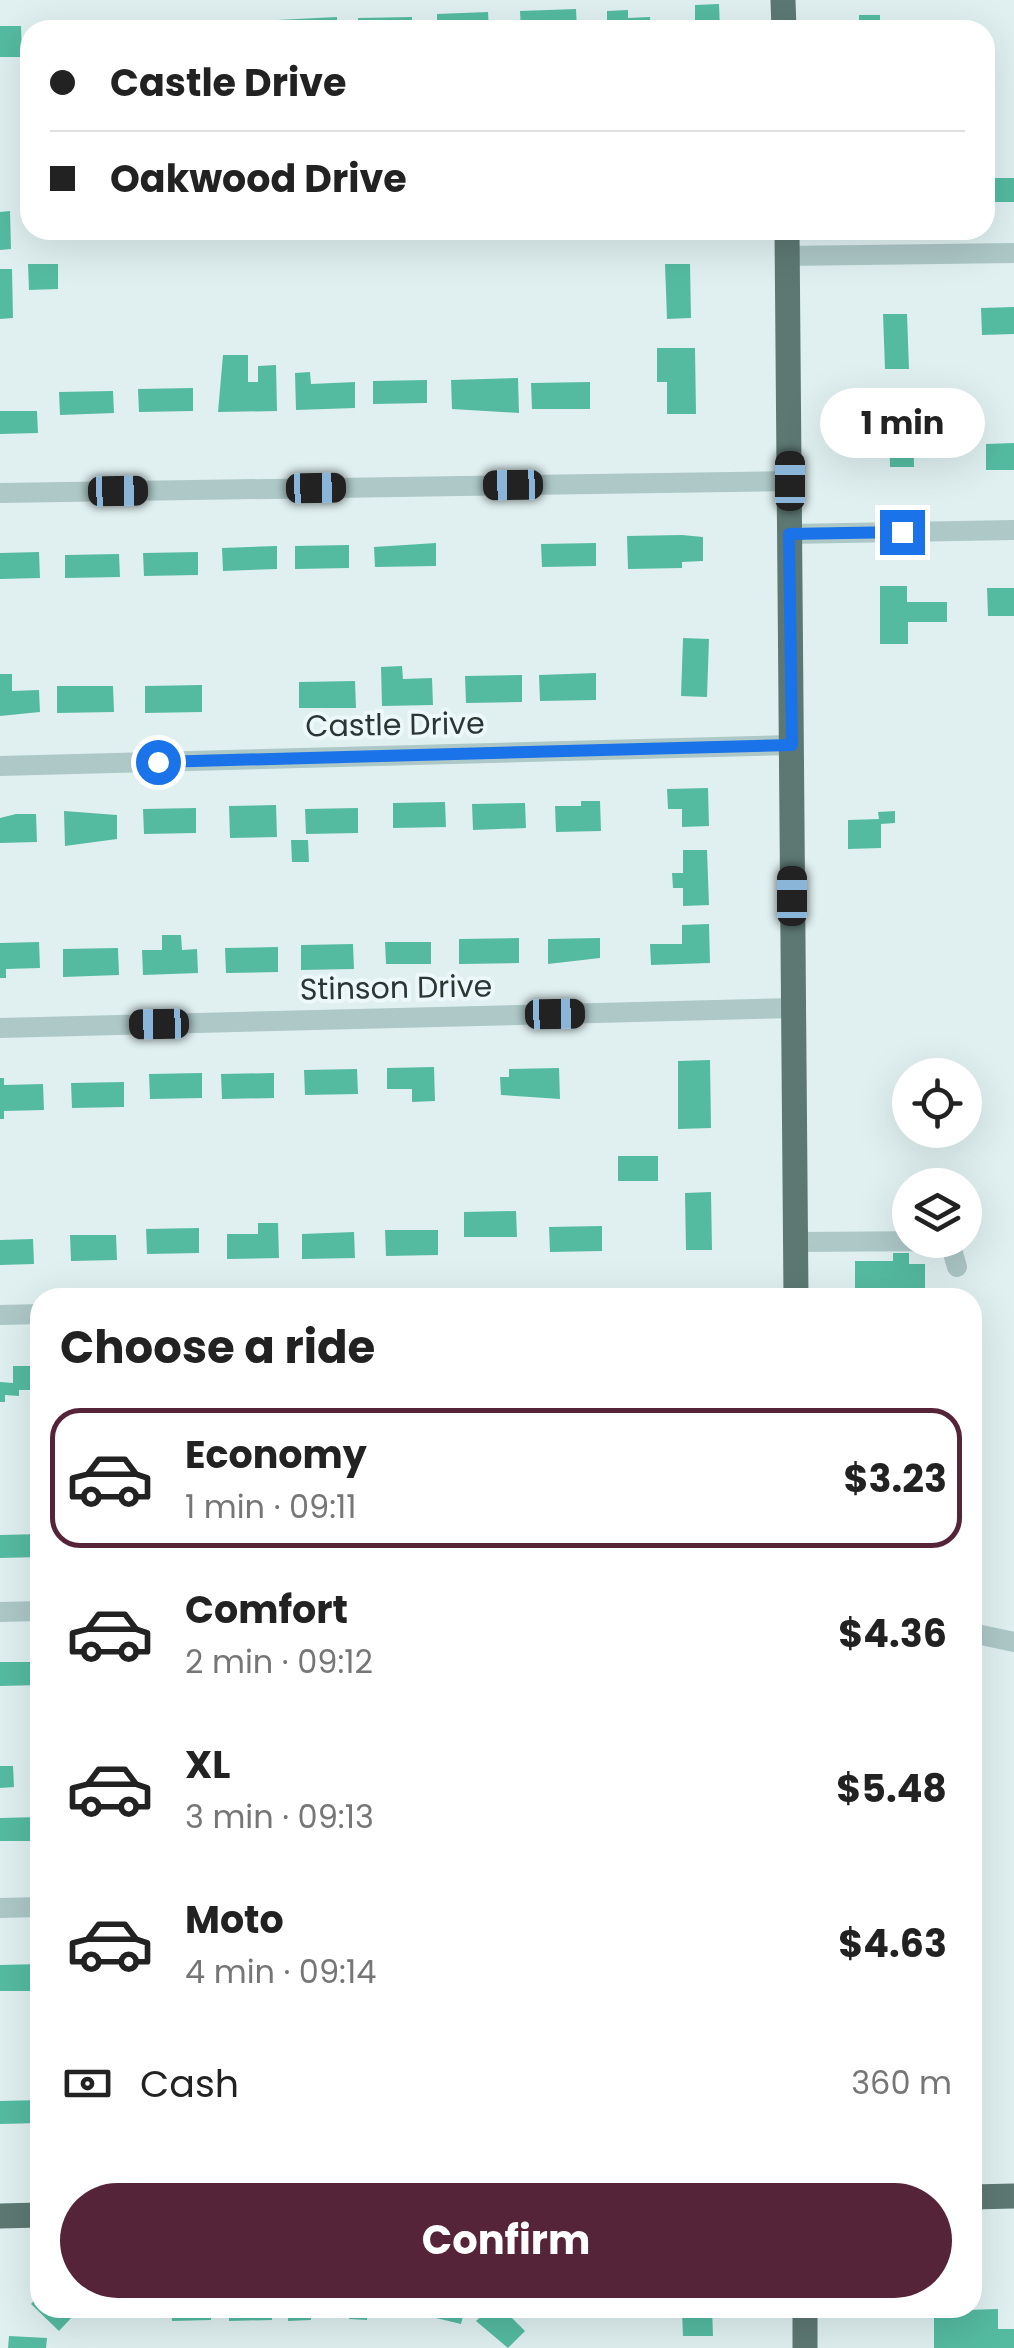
<!DOCTYPE html>
<meta charset="utf-8">
<style>
:root{--surface:#fff;--page:#f6f6f6;--text:#222;--muted:#767676;--line:#e0e0e0;--accent:#552439}
body{margin:0;font-family:Poppins,sans-serif;background:var(--page);color:var(--text);height:100vh;display:flex;flex-direction:column;font-size:38px;white-space:nowrap}
*{box-sizing:border-box;margin:0}
p{font-size:32px;color:var(--muted)}
.icon{flex:none;width:55px;height:55px;fill:none;stroke:currentColor;stroke-width:2;stroke-linecap:round;stroke-linejoin:round}
.map{position:relative;flex:1;overflow:hidden}
.details{position:absolute;left:30px;top:1288px;width:952px;height:1030px;display:flex;flex-direction:column;background:var(--surface);border-radius:30px;box-shadow:0 10px 40px #0002}
.details>*{flex:none}
.top-card{position:absolute;left:20px;top:20px;width:975px;height:220px;border-radius:30px;box-shadow:0 10px 40px #0002;display:grid;align-content:center;height:220px;padding:0 30px;background:var(--surface)}
.tools{position:absolute;left:892px;top:1058px;display:grid;gap:20px}
.tools a{display:grid;place-items:center;width:90px;height:90px;border-radius:50%;background:var(--surface);box-shadow:0 10px 40px #0002;font-size:50px}
.end{position:absolute;width:45px;height:45px;margin:-22px;border:12px solid #1a73e8;background:#fff;box-shadow:0 0 0 5px #fff}
.from{border-radius:50%}
.bubble{position:absolute;height:70px;border-radius:35px;background:var(--surface);box-shadow:0 10px 40px #0002;font-size:32px;font-weight:700;line-height:70px;text-align:center}
.car{position:absolute;width:30px;height:60px;margin:-30px -15px;border-radius:12px;box-shadow:0 0 8px 2px #0007;background:linear-gradient(#222 24%,#8ab4d8 0 40%,#222 0 76%,#8ab4d8 0 86%,#222 0)}
.top-card b{display:flex;align-items:center;gap:35px;height:95px;font-size:38px}
.top-card b+b{border-top:2px solid var(--line)}
.top-card i{width:25px;height:25px;background:var(--text)}
ul{padding:0;list-style:none}
li{display:flex;align-items:center;gap:30px;height:140px;margin:0 20px 15px;padding:0 10px;border:5px solid transparent;border-radius:30px}
li div{flex:1}
li b{display:block;font-size:38px}
li em{font-style:normal;font-weight:700}
li.active{border-color:var(--accent)}
li>.icon{width:90px;height:90px;stroke-width:1.5}
h2{padding:0 30px;font-size:45px;line-height:120px}
.pay{display:flex;align-items:center;gap:25px;height:110px;padding:0 30px;font-size:38px}
.pay p{margin-inline-start:auto}
.cta{display:flex;gap:20px;margin-top:auto;padding:20px 30px}
.cta a{flex:1;height:115px;border-radius:60px;background:var(--accent);color:#fff;font-size:40px;font-weight:700;line-height:115px;text-align:center}
.map>svg:first-child{display:block}
.building{fill:#54bba1}
.lines{fill:none;stroke-linecap:round;stroke-linejoin:round}
.minor{stroke:#adc8c7;stroke-width:20}
.major{stroke:#5d7873;stroke-width:25}
.route{stroke:#1a73e8;stroke-width:12}
.labels{text-anchor:middle;stroke-width:8;stroke-linejoin:round;paint-order:stroke}
.street-label{font-size:30px;fill:#2b3735;stroke:#ecf8f9}
</style>
<div class="map">
<svg width="1014" height="2348" viewBox="0 0 1014 2348">
<rect width="100%" height="100%" fill="#e0f0f1"/>
<path class="building" d="M719 4 720 30H695V5Z
M576 9 577 30H521L520 11Z
M628 10V18L650 17 651 30H607V11Z
M488 12 489 30H437V14Z
M859 15H880V30H859Z
M337 17V30H278L277 20Z
M412 17V30H358V18Z
M227 20H251L252 30H196V24H227Z
M174 23V30H112V25Z
M0 26H21L22 57H0Z
M986 178H1014V202H986Z
M10 211 11 249 0 250V212Z
M28 264H58V289L29 290Z
M665 264H690L691 318 667 319Z
M0 269H12L13 318 0 319Z
M1014 307V334L982 335 981 308Z
M883 314H907L909 369H885Z
M657 348H695L696 414H667V382H657Z
M223 355H248V382H258V366L276 365 277 411 218 412Z
M310 372 311 384 355 382V408L296 410 295 373Z
M518 378 519 413 452 409 451 380Z
M427 380V403L373 404V381Z
M590 382V409H532L531 383Z
M193 388V411L139 412 138 389Z
M113 391 114 413 60 415 59 392Z
M0 411H37L38 433 0 434Z
M913 412 914 467H890L889 413Z
M1014 443V470H986V444Z
M682 535 703 537V561L682 562V568L628 569 627 536Z
M436 543V566L375 567 374 547Z
M596 543V566L542 567 541 544Z
M349 545V568L295 569V546Z
M277 546V569L223 571 222 548Z
M39 552 40 578 0 579V553Z
M198 552V575L144 576 143 553Z
M119 554 120 577 65 578V555Z
M880 586H907V602H947V622H908V644H880Z
M987 588H1014V616H988Z
M683 638 709 639 707 697 681 696Z
M402 666 403 679 432 678 433 705 382 706 381 667Z
M596 673V700L540 701 539 675Z
M0 674H12V691L39 690 40 712 0 716Z
M522 675V702L466 703 465 676Z
M355 681 356 708H299V682Z
M202 685V712L145 713V686Z
M57 686H113L114 712 57 713Z
M708 788 709 826 682 827V809H668L667 789Z
M581 801H600L601 831 556 832 555 806H581Z
M445 802 446 827 393 828V803Z
M525 803 526 828 473 830 472 804Z
M276 805 277 837 230 838 229 806Z
M196 808V833L144 834 143 809Z
M358 808V833L306 834 305 809Z
M64 811 117 815V839L65 846Z
M895 811V823L881 824V848L848 849V820L879 819 878 812Z
M16 814H36L37 842 0 843V818Z
M291 840H308L309 862H292Z
M683 850H707L709 905 683 906V888H673L672 873H683Z
M709 924 710 963 651 965 650 944H682V925Z
M162 935H181L182 950 197 949 198 973 143 975 142 950H162Z
M519 938V963L459 964V939Z
M600 938V958L548 964V939Z
M39 942 40 968 6 969V978H0V943Z
M385 942H431V964H386Z
M353 944 354 969 301 970V945Z
M278 947V972L226 973 225 948Z
M118 948 119 975 63 977V949Z
M710 1060 711 1128 678 1129V1061Z
M434 1067 435 1101 412 1102V1089H387V1068Z
M559 1068 560 1099 501 1095 500 1077H509V1069Z
M357 1069 358 1094 305 1095 304 1070Z
M202 1073V1098L150 1099 149 1074Z
M274 1073V1098L222 1099 221 1074Z
M0 1078H4V1085L43 1084 44 1110 4 1111V1119H0Z
M124 1082V1107L72 1108 71 1083Z
M618 1156H658V1181H618Z
M711 1192 712 1250H686L685 1193Z
M516 1211 517 1237H464V1212Z
M258 1223H278L279 1258 227 1259V1234H258Z
M602 1226V1251L550 1252 549 1227Z
M199 1228V1253L147 1254 146 1229Z
M385 1230H438V1255L386 1256Z
M354 1232 355 1258 302 1259V1234Z
M70 1235H116L117 1260 71 1261Z
M33 1239 34 1264 0 1265V1240Z
M893 1253H909V1264H925V1298H855V1261H893Z
M13 1366H40V1390H19V1396L5 1395V1402H0V1382L13 1383Z
M40 1534V1557L0 1558V1535Z
M0 1662H40V1685L0 1686Z
M0 1766H13L14 1787 0 1788Z
M40 1817V1841H0V1818Z
M40 1964V1991H0V1965Z
M40 2100V2123L0 2124V2101Z
M40 2294V2308H72L68 2312 73 2316 59 2331 31 2304Z
M171 2308H211V2320L172 2321Z
M229 2308H272V2320L229 2321Z
M288 2308H329L330 2311H311V2320L288 2321Z
M349 2308H399V2314H367V2320L349 2319Z
M416 2308H465L461 2324 415 2313Z
M490 2308H513L507 2313 525 2331 508 2348 476 2321Z
M648 2308H712L713 2336H683L682 2312 648 2313Z
M998 2309V2329H1014V2348H934V2311Z
M9 2336 47 2338 46 2348H8Z"/>
<g class="lines">
<path class="minor" d="M787 256 1014 253
M0 493 790 481
M789 534 1014 530
M0 766 792 745
M0 1028 793 1008
M796 1242 942 1241 951 1246 957 1267
M0 1315 40 1314
M0 1612 40 1611
M972 1633 1014 1642
M0 1908 40 1907"/>
<path class="major" d="M783 0 784 30
M787 230 796 1298
M972 2197 1014 2196
M0 2216 40 2215
M805 2308V2348"/>
</g>
<g class="lines">
<path class="route" d="M158 762 792 745 789 534 902 532"/>
</g>
<g class="labels">
<g class="street-label">
<text transform="translate(395 725) rotate(-1)" y="10">Castle Drive</text>
<text transform="translate(396 988) rotate(-1)" y="10">Stinson Drive</text>
</g>
</g>
</svg>
<div class="tools">
<a><svg class="icon" aria-label="locate" viewBox="0 0 24 24"><circle cx="12" cy="12" r="6"/><path d="M12 2v4M12 18v4M2 12h4M18 12h4"/></svg></a>
<a><svg class="icon" aria-label="layers" viewBox="0 0 24 24"><path d="M12 4l9 5-9 5-9-5zM3 14l9 5 9-5"/></svg></a>
</div>
<i class="end from" style="left:158px;top:762px"></i>
<i class="end" style="left:902px;top:532px"></i>
<div class="bubble" style="left:820px;top:388px;width:165px">1 min</div>
<i class="car" style="left:790px;top:481px;rotate:0deg"></i>
<i class="car" style="left:513px;top:485px;rotate:269deg"></i>
<i class="car" style="left:316px;top:488px;rotate:89deg"></i>
<i class="car" style="left:118px;top:491px;rotate:89deg"></i>
<i class="car" style="left:792px;top:896px;rotate:0deg"></i>
<i class="car" style="left:555px;top:1014px;rotate:89deg"></i>
<i class="car" style="left:159px;top:1024px;rotate:269deg"></i>
<div class="top-card">
<b><i class="from"></i>Castle Drive</b>
<b><i></i>Oakwood Drive</b>
</div>
<section class="details">
<h2>Choose a ride</h2>
<ul>
<li class="active"><svg class="icon" aria-label="car" viewBox="0 0 24 24"><path d="M5 17H2v-5l4-1 3-4h7l3 4 3 1v5h-3M9 17h6M6 11h13"/><circle cx="7" cy="17" r="2"/><circle cx="17" cy="17" r="2"/></svg><div><b>Economy</b><p>1 min · 09:11</p></div><em>$3.23</em></li>
<li><svg class="icon" aria-label="car" viewBox="0 0 24 24"><path d="M5 17H2v-5l4-1 3-4h7l3 4 3 1v5h-3M9 17h6M6 11h13"/><circle cx="7" cy="17" r="2"/><circle cx="17" cy="17" r="2"/></svg><div><b>Comfort</b><p>2 min · 09:12</p></div><em>$4.36</em></li>
<li><svg class="icon" aria-label="car" viewBox="0 0 24 24"><path d="M5 17H2v-5l4-1 3-4h7l3 4 3 1v5h-3M9 17h6M6 11h13"/><circle cx="7" cy="17" r="2"/><circle cx="17" cy="17" r="2"/></svg><div><b>XL</b><p>3 min · 09:13</p></div><em>$5.48</em></li>
<li><svg class="icon" aria-label="car" viewBox="0 0 24 24"><path d="M5 17H2v-5l4-1 3-4h7l3 4 3 1v5h-3M9 17h6M6 11h13"/><circle cx="7" cy="17" r="2"/><circle cx="17" cy="17" r="2"/></svg><div><b>Moto</b><p>4 min · 09:14</p></div><em>$4.63</em></li>
</ul>
<div class="pay"><svg class="icon" aria-label="cash" viewBox="0 0 24 24"><path d="M3 7h18v10H3z"/><circle cx="12" cy="12" r="2"/></svg>Cash<p>360 m</p></div>
<div class="cta"><a>Confirm</a></div>
</section>
</div>
